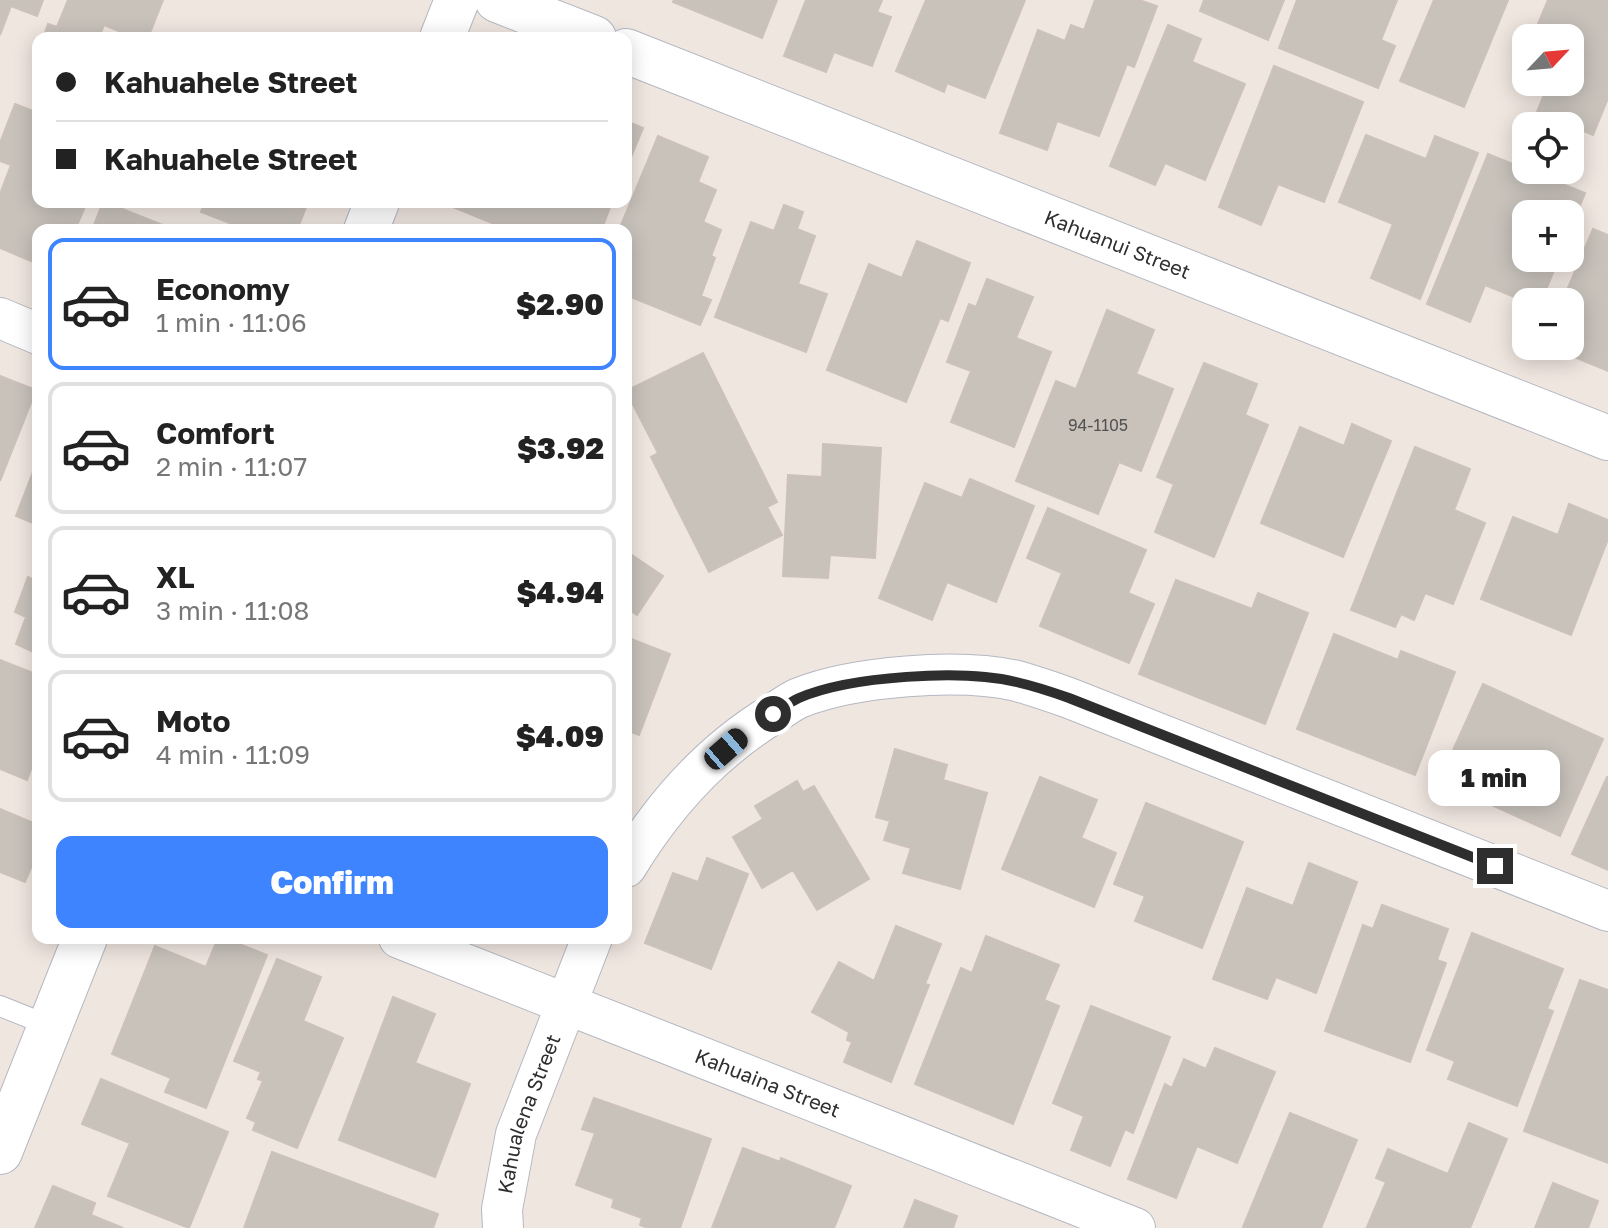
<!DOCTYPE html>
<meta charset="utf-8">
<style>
:root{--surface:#fff;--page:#f6f6f6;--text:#222;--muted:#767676;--line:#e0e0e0;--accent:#3e83ff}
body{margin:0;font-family:"Golos Text",sans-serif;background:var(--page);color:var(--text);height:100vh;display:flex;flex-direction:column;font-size:30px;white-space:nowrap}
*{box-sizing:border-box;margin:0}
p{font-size:26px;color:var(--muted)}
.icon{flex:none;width:44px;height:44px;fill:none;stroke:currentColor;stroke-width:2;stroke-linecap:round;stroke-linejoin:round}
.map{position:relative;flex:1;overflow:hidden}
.sheet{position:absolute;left:32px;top:224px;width:600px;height:720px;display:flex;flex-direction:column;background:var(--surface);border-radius:16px;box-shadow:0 4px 20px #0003}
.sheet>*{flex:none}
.banner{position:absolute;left:32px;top:32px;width:600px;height:176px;border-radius:16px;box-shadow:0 4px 20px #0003;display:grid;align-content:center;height:176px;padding:0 24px;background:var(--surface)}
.needle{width:52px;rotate:64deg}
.buttons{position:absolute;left:1512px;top:24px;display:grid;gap:16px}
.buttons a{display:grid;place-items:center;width:72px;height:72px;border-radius:16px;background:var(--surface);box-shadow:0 4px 20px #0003;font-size:40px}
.end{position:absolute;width:36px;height:36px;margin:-18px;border:10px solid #2e2e2e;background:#fff;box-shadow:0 0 0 4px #fff}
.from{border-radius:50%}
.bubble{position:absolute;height:56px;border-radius:16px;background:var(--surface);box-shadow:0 4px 20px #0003;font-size:26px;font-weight:800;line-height:56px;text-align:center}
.car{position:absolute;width:24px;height:48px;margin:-24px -12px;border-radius:10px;box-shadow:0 0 6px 2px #0007;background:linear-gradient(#222 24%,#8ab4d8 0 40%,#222 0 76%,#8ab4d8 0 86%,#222 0)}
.banner b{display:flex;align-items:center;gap:28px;height:76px;font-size:30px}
.banner b+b{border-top:2px solid var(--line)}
.banner i{width:20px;height:20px;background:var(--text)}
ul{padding:14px 0 0;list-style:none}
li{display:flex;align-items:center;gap:24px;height:132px;margin:0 16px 12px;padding:0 8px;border:4px solid var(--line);border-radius:16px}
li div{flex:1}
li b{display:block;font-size:30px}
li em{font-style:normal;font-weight:800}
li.selected{border-color:var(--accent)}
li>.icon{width:72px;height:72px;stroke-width:1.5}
.cta{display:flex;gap:16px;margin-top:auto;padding:16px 24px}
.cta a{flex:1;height:92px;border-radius:16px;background:var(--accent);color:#fff;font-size:32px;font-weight:800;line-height:92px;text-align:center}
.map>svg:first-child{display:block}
.building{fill:#c8c2bb;stroke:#ccc2b9;stroke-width:2}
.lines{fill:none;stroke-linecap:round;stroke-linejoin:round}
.service-casing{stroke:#b4b8c2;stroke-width:22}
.minor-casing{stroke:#b4b8c2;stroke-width:42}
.tertiary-casing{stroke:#b4b8c2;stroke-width:46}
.service{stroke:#fff;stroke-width:20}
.minor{stroke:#fff;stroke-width:40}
.tertiary{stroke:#fff;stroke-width:44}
.route{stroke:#2e2e2e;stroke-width:10}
.labels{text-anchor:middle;stroke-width:6;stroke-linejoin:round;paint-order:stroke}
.number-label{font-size:16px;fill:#545351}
.street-label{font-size:20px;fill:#2e2e2e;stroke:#fff}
</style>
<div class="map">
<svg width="1608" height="1228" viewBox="0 0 1608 1228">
<rect width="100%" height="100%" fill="#f0e6e0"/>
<path class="building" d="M0 0H43L37 16 11 6 0 35Z
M68 0H163L148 38H136L104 25 99 38H43L48 24 57 27Z
M674 0H777L762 38 673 2Z
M806 0H882L877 12 891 17 872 66 834 52 826 72 784 56Z
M926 0H1025L985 98 947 83 944 92 896 71Z
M1095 0H1139L1157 6 1134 67 1127 64 1099 136 1057 121 1047 150 1000 133 1038 30 1065 41 1071 25 1084 30Z
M1204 0H1284L1268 40 1200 11Z
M1297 0H1397L1381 40 1395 46 1378 88 1279 48Z
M1434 0H1508L1464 107 1400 81Z
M1548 0H1608V98L1593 135 1537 112 1549 82H1570V38H1532Z
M1168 25 1201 39 1192 62 1245 84 1205 180 1165 163 1155 185 1110 166Z
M1274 66 1363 102 1324 202 1278 184 1261 225 1219 207Z
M15 104 38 113V202H87L75 230H38V264L0 248V194L11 165 0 161V143Z
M626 121 643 128 626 169Z
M1366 135 1426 159 1435 136 1478 153 1420 299 1371 278 1393 224 1339 202Z
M658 136 708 157 698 182 716 190 703 222 721 230 711 256 715 258 701 296 711 300 700 325 626 295V230H619Z
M1488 154 1585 193 1570 230V214H1526V258H1559L1541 302H1527L1485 285 1470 322 1427 304Z
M103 202H105L175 230H92Z
M205 202H308L297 230H262L247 224 245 229 201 212Z
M450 202H612L603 226 612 230H509L448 205Z
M784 205 803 212 797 229 815 236 798 284 827 294 806 352 715 317 751 222 774 231Z
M1593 229 1608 235V371L1574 357 1584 332 1570 326V302H1562Z
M917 241 970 263 948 321 940 318 906 402 827 370 869 264 902 278Z
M987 279 1033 297 1016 338 1051 352 1014 447 951 422 971 371 947 362 969 304 976 307Z
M1107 310 1154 330 1136 374 1173 389 1141 471 1119 462 1098 514 1016 481 1056 381 1076 389Z
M703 353 777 502 767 507 782 535 709 572 651 457 658 453 626 391Z
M1204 363 1257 384 1245 415 1268 425 1214 557 1155 532 1174 484 1157 477Z
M0 376 36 390 0 481Z
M1352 424 1391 441 1343 557 1261 523 1300 427 1344 446Z
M823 444 881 448 875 558 830 555 828 578 783 576 788 475 822 477Z
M1415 447 1470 469 1454 510 1485 523 1453 604 1425 593 1414 620 1401 614 1395 627 1351 610Z
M38 459V525L16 516Z
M970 479 1034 506 996 602 947 582 932 620 879 598 925 483 962 498Z
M1569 504 1608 520V539L1571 635 1481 599 1513 517 1558 535Z
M1048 508 1146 550 1128 593 1154 604 1129 663 1040 626 1062 573 1027 558Z
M626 551 663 576 637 615 626 608Z
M28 577 38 582V654L16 644 26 617 15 612Z
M1176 580 1252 609 1258 593 1308 613 1265 724 1139 674Z
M1334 634 1398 660 1401 651 1455 672 1415 775 1297 729Z
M626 637 670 654 639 735 626 730Z
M0 660 38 675V750L27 780 0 769Z
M1483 684 1603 739 1560 836 1439 781Z
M895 749 947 765 943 780 987 793 960 889 903 873 911 848 884 840 890 821 876 817Z
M1040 777 1097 800 1081 838 1116 853 1094 907 1002 869Z
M1607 777H1608V870L1572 854Z
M797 781 803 792 814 786 869 879 817 910 793 870 762 888 733 837 763 819 755 806Z
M1146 803 1243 842 1202 948 1135 921 1145 896 1114 884Z
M0 809 38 825V851L25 882 0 872Z
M707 858 748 874 711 969 645 943 673 873 698 882Z
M1309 863 1357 882 1316 993 1276 977 1267 999 1213 979 1247 888 1293 906Z
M1382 905 1448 929 1437 960 1446 963 1410 1062 1325 1031 1363 925 1373 929Z
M896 926 941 944 925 984 929 985 891 1082 844 1062 852 1042 847 1040 849 1032 812 1012 839 962 874 981Z
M1472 933 1563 969 1547 1009 1553 1011 1517 1106 1448 1079 1455 1061 1427 1050Z
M986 936 1059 965 1044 1000 1059 1006 1013 1124 915 1084 961 968 972 973Z
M218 938H224L267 955 206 1108 165 1092 171 1078 112 1054 155 946 206 967Z
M277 959 321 977 303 1021 343 1038 297 1148 253 1130 256 1122 247 1118 263 1081 258 1079 261 1072 234 1061Z
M1580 980 1608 990V1163L1524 1131Z
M393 997 435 1014 415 1063 470 1084 435 1177 339 1140Z
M1091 1006 1170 1037 1133 1133 1125 1129 1110 1166 1071 1150 1084 1116 1053 1103Z
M1215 1048 1275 1072 1237 1163 1197 1146 1176 1198 1128 1179 1165 1084 1172 1088 1184 1059 1206 1069Z
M101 1079 228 1132 189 1228 108 1196 130 1143 82 1124Z
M594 1098 711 1139 680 1228H648L640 1225 642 1218 612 1207 614 1199 576 1185 595 1133 582 1129Z
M1290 1113 1357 1140 1321 1228H1246L1243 1227Z
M1469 1123 1507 1139 1470 1228 1367 1227 1386 1182 1376 1178 1388 1149 1448 1174Z
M743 1148 780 1162 781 1158 851 1186 834 1228H712Z
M272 1152 438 1214 433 1228H244Z
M1553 1183 1598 1201 1588 1228H1535Z
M53 1186 95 1203 91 1215 123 1228H35Z
M915 1200 957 1216 953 1228H904Z"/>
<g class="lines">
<defs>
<path id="service" d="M0 1006 50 1026"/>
<g id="minor">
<path d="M0 318 38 334"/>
<path d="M626 867C663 806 712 751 773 714 781 709 790 702 799 698 854 676 959 668 1017 681 1034 686 1052 692 1069 698L1608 911"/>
<path id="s1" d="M399 938 1135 1228"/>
<path id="s2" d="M503 1228 502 1209 516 1134 592 938"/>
</g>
<g id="tertiary">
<path d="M497 0 594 38"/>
<path d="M442 38 457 0"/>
<path id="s3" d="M626 51 1608 438"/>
<path d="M366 230 377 202"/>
<path d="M0 1152 85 938"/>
</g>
</defs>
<use href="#service" class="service-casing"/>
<use href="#minor" class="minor-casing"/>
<use href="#tertiary" class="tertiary-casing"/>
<use href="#service" class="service"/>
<use href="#minor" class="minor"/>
<use href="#tertiary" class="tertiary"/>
</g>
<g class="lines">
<path class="route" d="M773 714C781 709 790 702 799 698 850 676 962 669 1016 682 1034 686 1052 692 1069 698L1495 866"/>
</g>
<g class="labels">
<g class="number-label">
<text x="1098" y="431">94-1105</text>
</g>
<g class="street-label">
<text dy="7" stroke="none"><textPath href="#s3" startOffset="528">Kahuanui Street</textPath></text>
<text dy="7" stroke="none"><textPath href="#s1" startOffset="396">Kahuaina Street</textPath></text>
<text dy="7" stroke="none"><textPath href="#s2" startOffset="118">Kahualena Street</textPath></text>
</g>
</g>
</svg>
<div class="buttons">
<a><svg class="needle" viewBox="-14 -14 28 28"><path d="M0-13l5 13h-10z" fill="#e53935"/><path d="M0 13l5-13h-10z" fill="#767676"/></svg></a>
<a><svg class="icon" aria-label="locate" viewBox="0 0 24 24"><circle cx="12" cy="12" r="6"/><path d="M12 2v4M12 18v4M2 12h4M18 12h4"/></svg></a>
<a>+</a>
<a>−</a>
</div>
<i class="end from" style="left:773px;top:714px"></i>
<i class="end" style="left:1495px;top:866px"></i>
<div class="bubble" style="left:1428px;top:750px;width:132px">1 min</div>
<i class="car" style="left:726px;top:749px;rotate:49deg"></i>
<div class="banner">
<b><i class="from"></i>Kahuahele Street</b>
<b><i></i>Kahuahele Street</b>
</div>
<section class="sheet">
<ul>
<li class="selected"><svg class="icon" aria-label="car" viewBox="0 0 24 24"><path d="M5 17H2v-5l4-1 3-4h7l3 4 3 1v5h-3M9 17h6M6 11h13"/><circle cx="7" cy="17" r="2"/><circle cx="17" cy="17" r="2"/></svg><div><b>Economy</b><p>1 min · 11:06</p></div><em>$2.90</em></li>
<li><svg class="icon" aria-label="car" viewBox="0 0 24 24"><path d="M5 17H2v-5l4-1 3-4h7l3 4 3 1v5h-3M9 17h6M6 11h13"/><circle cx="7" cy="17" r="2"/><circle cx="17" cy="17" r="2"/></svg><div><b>Comfort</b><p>2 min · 11:07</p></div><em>$3.92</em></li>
<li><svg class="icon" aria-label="car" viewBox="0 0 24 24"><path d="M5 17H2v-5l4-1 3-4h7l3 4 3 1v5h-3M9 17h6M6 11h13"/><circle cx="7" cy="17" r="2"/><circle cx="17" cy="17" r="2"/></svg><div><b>XL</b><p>3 min · 11:08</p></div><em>$4.94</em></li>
<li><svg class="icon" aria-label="car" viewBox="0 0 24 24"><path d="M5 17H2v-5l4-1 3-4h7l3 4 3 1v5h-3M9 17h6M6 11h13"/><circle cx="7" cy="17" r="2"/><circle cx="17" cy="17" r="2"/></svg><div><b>Moto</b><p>4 min · 11:09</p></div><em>$4.09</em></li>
</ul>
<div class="cta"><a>Confirm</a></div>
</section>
</div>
